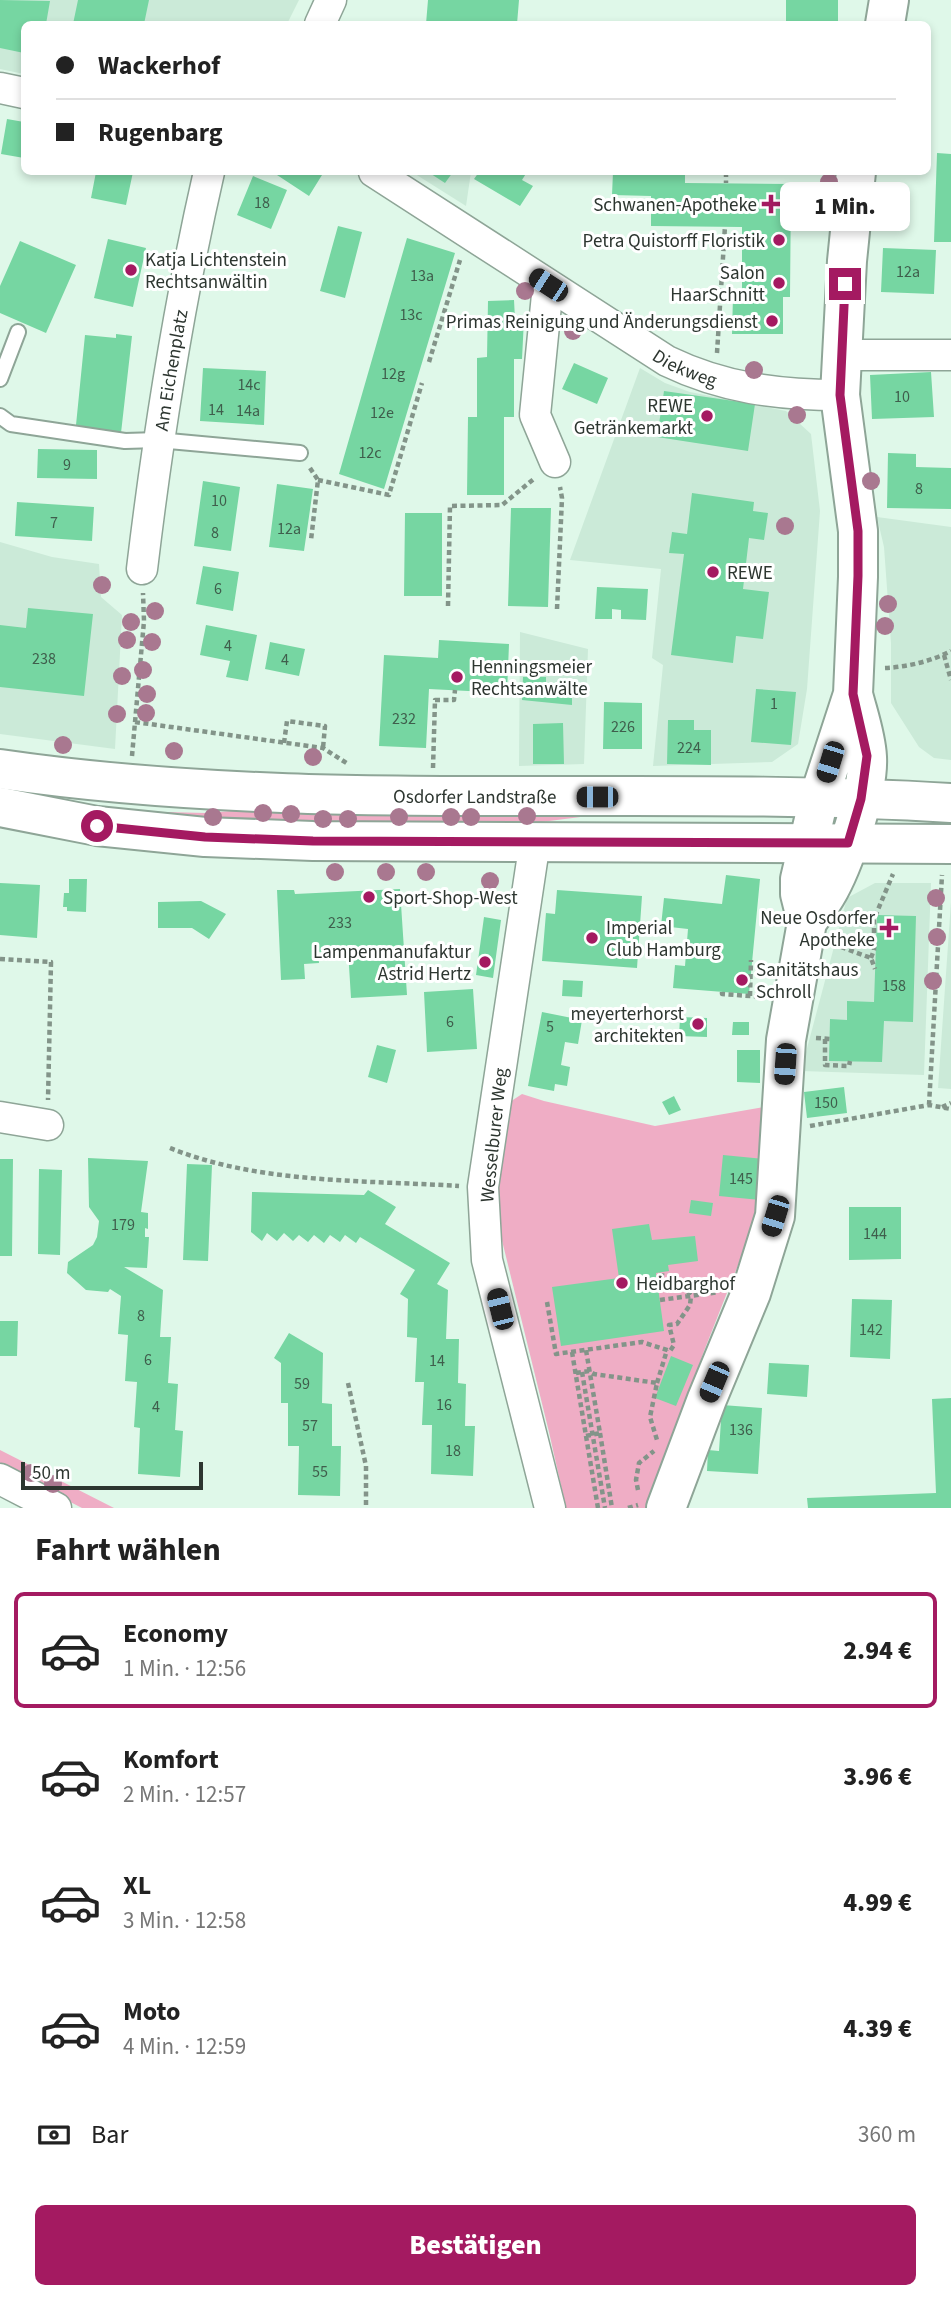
<!DOCTYPE html>
<html lang="de">
<meta charset="utf-8">
<style>
:root{--surface:#fff;--page:#f2f2f2;--text:#222;--muted:#767676;--line:#e0e0e0;--accent:#a41a61}
body{margin:0;font-family:"Source Sans 3",sans-serif;background:var(--page);color:var(--text);height:100vh;display:flex;flex-direction:column;font-size:26px;white-space:nowrap}
*{box-sizing:border-box;margin:0}
p{font-size:23px;color:var(--muted)}
.icon{flex:none;width:38px;height:38px;fill:none;stroke:currentColor;stroke-width:2;stroke-linecap:round;stroke-linejoin:round}
.map{position:relative;height:1508px;overflow:hidden}
.drawer{display:flex;flex-direction:column;background:var(--surface);flex:1}
.drawer>*{flex:none}
.top-card{position:absolute;left:21px;top:21px;width:910px;height:154px;border-radius:10px;box-shadow:0 4px 10px #0003;display:grid;align-content:center;height:154px;padding:0 35px;background:var(--surface)}
.scale{position:absolute;left:21px;bottom:18px;width:182px;box-sizing:border-box;padding-left:7px;border:4px solid #2d3630;border-top:0;font-size:19px;line-height:24px;white-space:nowrap;color:#2d3630;-webkit-text-stroke:5px #fff;paint-order:stroke}
.end{position:absolute;width:32px;height:32px;margin:-16px;border:9px solid #a41a61;background:#fff;box-shadow:0 0 0 4px #fff}
.from{border-radius:50%}
.bubble{position:absolute;height:49px;border-radius:10px;background:var(--surface);box-shadow:0 4px 10px #0003;font-size:23px;font-weight:800;line-height:49px;text-align:center}
.car{position:absolute;width:21px;height:42px;margin:-21px -10px;border-radius:9px;box-shadow:0 0 5px 2px #0007;background:linear-gradient(#222 24%,#8ab4d8 0 40%,#222 0 76%,#8ab4d8 0 86%,#222 0)}
.top-card b{display:flex;align-items:center;gap:24px;height:66px;font-size:26px}
.top-card b+b{border-top:2px solid var(--line)}
.top-card i{width:18px;height:18px;background:var(--text)}
ul{padding:0;list-style:none}
li{display:flex;align-items:center;gap:21px;height:116px;margin:0 14px 10px;padding:0 21px;border:4px solid transparent;border-radius:10px}
li div{flex:1}
li b{display:block;font-size:26px}
li em{font-style:normal;font-weight:800}
li.selected{border-color:var(--accent)}
li>.icon{width:63px;height:63px;stroke-width:1.5}
h2{padding:0 35px;font-size:32px;line-height:84px}
.pay{display:flex;align-items:center;gap:18px;height:77px;padding:0 35px;font-size:26px}
.pay p{margin-inline-start:auto}
.action{display:flex;gap:14px;margin-top:auto;padding:14px 35px}
.action a{flex:1;height:80px;border-radius:10px;background:var(--accent);color:#fff;font-size:28px;font-weight:800;line-height:80px;text-align:center}
.map>svg:first-child{display:block}
.built{fill:#cbead8}
.green{fill:#efadc5}
.building{fill:#76d6a2}
.lines{fill:none;stroke-linecap:round;stroke-linejoin:round}
.lane-casing{stroke:#8ea597;stroke-width:18}
.street-casing{stroke:#8ea597;stroke-width:33}
.secondary-casing{stroke:#8ea597;stroke-width:42}
.primary-casing{stroke:#8ea597;stroke-width:42}
.path{stroke:#839489;stroke-width:4.5;stroke-dasharray:5 3.5;stroke-linecap:butt}
.lane{stroke:#fff;stroke-width:14}
.street{stroke:#fff;stroke-width:30}
.secondary{stroke:#fff;stroke-width:38}
.primary{stroke:#fff;stroke-width:38}
.tree{fill:#a97890}
.route{stroke:#a41a61;stroke-width:9}
.poi-dot{fill:#a41a61;stroke:#fff;stroke-width:2.5}
.labels{text-anchor:middle;stroke-width:6;stroke-linejoin:round;paint-order:stroke}
.number-label{font-size:16px;fill:#3f5e4c}
.poi-label{font-size:19px;fill:#2d3630;stroke:#fff;text-anchor:end}
.street-label{font-size:19px;fill:#2d3630;stroke:#fff}
</style>
<div class="map">
<svg width="951" height="1508" viewBox="0 0 951 1508">
<rect width="100%" height="100%" fill="#dff8e9"/>
<path class="built" d="M0 0H299L287 24H24V74L0 69Z
M412 172H471L466 206Z
M640 368 665 383 690 392 786 411 811 434 820 511 807 689 798 744 772 762 653 766 663 665 652 658 661 569 570 560Z
M877 517 951 527V760L934 758 919 747 891 703V643L884 547Z
M0 542 52 557 99 564 101 597 122 615 115 749 0 734Z
M520 632 588 649 584 764 519 766Z
M875 883H931L924 1075 801 1071 847 898Z
M951 902V1089L938 1088Z"/>
<path class="green" d="M244 810 596 815 510 826 244 825 123 811 206 813Z
M522 1094 544 1101 655 1126 764 1107 755 1222 704 1351 648 1508H566L549 1432 496 1216 507 1104Z
M0 1450 114 1508H82L0 1466Z"/>
<path class="building" d="M0 0 50 1 46 24H24V53L0 48Z
M78 0H149L144 24H73Z
M428 0H519L517 24H426Z
M786 0H838V24H786Z
M7 119 24 122V158L1 154Z
M937 153 951 154V242H934Z
M96 172H133L126 205 91 198Z
M280 172H317L322 175 309 196 277 175Z
M428 172H453L445 183Z
M479 172H527L522 180 533 186 520 206 474 179Z
M613 172H685V183L791 184 790 297H783V334H732L733 296 742 297V227L651 226V196L612 195Z
M253 176 287 190 271 229 237 215Z
M338 226 362 232 345 298 320 291Z
M407 238 455 253 384 489 339 474Z
M108 239 146 248 133 307 94 298Z
M20 241 76 265 46 333 0 313V286Z
M883 248 936 250 934 294 881 292Z
M514 300 515 319H524L522 359H514V417H504V495H467L468 417H477V358L487 357 488 301Z
M116 334 132 336 121 433 76 425 85 335 116 338Z
M574 363 608 378 597 404 562 389Z
M203 368 266 371 264 425 200 421Z
M931 372 934 417 872 419 870 375Z
M664 391 755 404 748 451 657 437Z
M38 449 97 450V479L37 478Z
M888 453 916 454V467L951 468V509L887 508Z
M203 481 240 487 231 551 194 546Z
M277 484 313 489 304 551 269 547Z
M692 493 754 502 753 511 768 513 764 540 749 538 743 589 769 592 763 639 736 636 733 663 671 655 684 554 669 553 672 532 687 534Z
M17 502 94 507 92 541 15 536Z
M511 508H551L548 607 508 606Z
M405 513H442V596H404Z
M203 566 239 572 233 611 196 604Z
M597 587 648 589 646 620 621 619V610L612 609V619H595Z
M28 608 93 614 84 696 0 687V625L26 628Z
M206 625 257 635 248 681 226 677 230 661 200 655Z
M439 640 509 644 507 693 429 689 426 748 379 746 384 655 438 658Z
M270 642 305 649 299 676 265 669Z
M523 677H546V682H572V705L522 700Z
M756 689 796 692 791 745 751 742Z
M604 702 642 703V749H603Z
M668 720H694V730H711V765L667 764Z
M563 723 564 764H533V724Z
M726 875 760 879 749 994 673 988 675 965 685 966 688 929 661 926 664 898 722 904Z
M69 879H87L86 912 67 911V907H63L64 893H69Z
M0 883 40 885 37 938 0 935Z
M400 889 407 995 351 998 348 950 318 952 319 963 304 964 305 979 281 980 277 890H294L295 894Z
M557 890 642 896 637 968 542 961 546 913 555 914Z
M201 901 226 914 209 939 192 928H158V902Z
M877 915 916 916 913 1022 884 1021 882 1062 829 1061 830 1019 847 1020V1001L874 1002Z
M484 917 501 920 493 978 476 975Z
M563 980 583 981 582 997 562 996Z
M473 989 477 1049 427 1052 424 992Z
M542 1012 582 1020 578 1044 565 1042 561 1065 570 1067 567 1086 555 1084 554 1091 528 1086Z
M680 1017 707 1018V1037L679 1036Z
M733 1022H749V1035H732Z
M377 1045 396 1050 387 1083 368 1077Z
M737 1050H760V1083L737 1082Z
M844 1087 847 1113 807 1118 804 1092Z
M674 1096 681 1110 669 1115 662 1102Z
M723 1155 764 1159 760 1200 719 1196Z
M88 1158 148 1161 141 1212 148 1213V1229L145 1228V1237H149L147 1268 124 1267 163 1290 160 1337H171L168 1383 178 1384 175 1430 183 1431 180 1477 138 1474 140 1428 134 1427 137 1382 125 1381 128 1335 118 1334 121 1296 110 1289 108 1292 86 1290 67 1273 68 1262 93 1245 97 1237 99 1221 89 1207Z
M0 1159H13L12 1256H0Z
M187 1164 212 1165 208 1261 183 1260Z
M39 1169 62 1170 60 1255 38 1254Z
M368 1190 396 1207 385 1224 450 1263 437 1284 448 1290 446 1339H459L458 1383 466 1384 465 1426H475L473 1476 431 1474 432 1425H422L424 1382H415L417 1338 407 1337 408 1299 400 1294 415 1270 360 1237 356 1243 345 1235 340 1242 330 1235 324 1243 314 1235 308 1242 299 1235 293 1241 284 1233 277 1241 267 1233 262 1241 251 1232 252 1192 364 1195Z
M691 1200 713 1203 711 1216 689 1213Z
M849 1207H901V1259L849 1260Z
M649 1224 652 1240 695 1236 698 1261 668 1265 669 1271 656 1273 664 1331 561 1346 552 1287 619 1278 612 1229Z
M852 1299 892 1300 890 1359 850 1357Z
M0 1321H18L17 1356H0Z
M289 1333 323 1353 322 1403 332 1404V1446H341L340 1496 298 1495 299 1446H288V1403H281V1363L274 1358Z
M671 1356 693 1365 676 1406 655 1398Z
M769 1363 809 1365 807 1397 767 1394Z
M951 1398V1508H808L807 1498 936 1493 932 1399Z
M722 1405 762 1408 758 1474 707 1471 708 1450 719 1451Z"/>
<g class="lines">
<defs>
<path id="lane" d="M0 379 18 332
M0 416 11 424 125 441 158 440 300 453"/>
<g id="street">
<path d="M320 24 331 0"/>
<path d="M0 88 24 93"/>
<path id="s1" d="M374 172 667 361C723 388 778 395 840 395"/>
<path d="M548 285 535 415 555 462"/>
<path d="M841 355H951"/>
<path id="s2" d="M142 569C158 435 179 303 209 172"/>
<path d="M535 841 483 1187 487 1260 550 1508"/>
<path d="M0 1117 48 1125"/>
<path d="M0 1479 56 1508"/>
</g>
<path id="secondary" d="M885 24 889 0
M807 922C813 913 820 905 826 895 844 865 869 791 867 757 866 736 858 714 853 694
M666 1508 707 1399 751 1293 775 1216 786 1040 807 922 800 894V879L819 798 853 694 858 577V531L840 395 847 261 856 172"/>
<g id="primary">
<path id="s3" d="M0 769C315 815 634 784 951 803"/>
<path d="M0 807 97 826 205 837 313 841 951 844"/>
</g>
</defs>
<use href="#lane" class="lane-casing"/>
<use href="#street" class="street-casing"/>
<use href="#secondary" class="secondary-casing"/>
<use href="#primary" class="primary-casing"/>
<path class="path" d="M726 172V183
M717 353 725 226
M429 362 460 260
M310 468 318 480 311 540
M318 480 389 495 422 383
M448 606 450 506 502 505 535 478
M557 609 562 498 560 487
M944 655 951 680
M885 668C907 667 932 661 951 651
M135 722 323 748 348 764
M284 743 287 721 325 726 323 748
M132 756 144 621 143 593
M433 768 435 700H454L455 690
M833 944 871 958 875 969
M871 958 874 950V919L893 874
M0 959 51 962 48 1100
M722 992V994L764 997
M750 996 751 960
M816 1038 830 1039
M825 1039V1065L849 1066 850 1061
M929 1105 942 875
M942 1107 951 1103
M810 1126 929 1105 951 1109
M170 1148C259 1184 364 1180 459 1186
M660 1300 719 1292
M547 1302 556 1354 642 1342 670 1351 674 1345 669 1325 677 1324 690 1305 691 1296C682 1282 673 1275 656 1275
M572 1352 586 1436 600 1433 586 1350
M582 1372 605 1508
M576 1373 589 1371 594 1374 657 1383 650 1417 657 1440
M348 1383 366 1466V1508
M657 1383 667 1350
M600 1433 612 1508
M586 1436 598 1508
M638 1490 636 1480 639 1463 654 1451
M628 1508 638 1505"/>
<use href="#lane" class="lane"/>
<use href="#street" class="street"/>
<use href="#secondary" class="secondary"/>
<use href="#primary" class="primary"/>
</g>
<g class="tree">
<circle cx="829" cy="182" r="9"/>
<circle cx="525" cy="291" r="9"/>
<circle cx="573" cy="331" r="9"/>
<circle cx="754" cy="370" r="9"/>
<circle cx="797" cy="415" r="9"/>
<circle cx="871" cy="481" r="9"/>
<circle cx="785" cy="526" r="9"/>
<circle cx="102" cy="585" r="9"/>
<circle cx="888" cy="604" r="9"/>
<circle cx="155" cy="611" r="9"/>
<circle cx="131" cy="622" r="9"/>
<circle cx="885" cy="626" r="9"/>
<circle cx="127" cy="640" r="9"/>
<circle cx="152" cy="642" r="9"/>
<circle cx="143" cy="670" r="9"/>
<circle cx="122" cy="676" r="9"/>
<circle cx="147" cy="694" r="9"/>
<circle cx="146" cy="713" r="9"/>
<circle cx="117" cy="714" r="9"/>
<circle cx="63" cy="745" r="9"/>
<circle cx="174" cy="751" r="9"/>
<circle cx="313" cy="757" r="9"/>
<circle cx="263" cy="813" r="9"/>
<circle cx="291" cy="814" r="9"/>
<circle cx="527" cy="816" r="9"/>
<circle cx="213" cy="817" r="9"/>
<circle cx="399" cy="817" r="9"/>
<circle cx="451" cy="817" r="9"/>
<circle cx="471" cy="817" r="9"/>
<circle cx="323" cy="819" r="9"/>
<circle cx="348" cy="819" r="9"/>
<circle cx="335" cy="872" r="9"/>
<circle cx="386" cy="872" r="9"/>
<circle cx="426" cy="872" r="9"/>
<circle cx="490" cy="881" r="9"/>
<circle cx="936" cy="898" r="9"/>
<circle cx="937" cy="937" r="9"/>
<circle cx="933" cy="981" r="9"/>
<circle cx="31" cy="1473" r="9"/>
<circle cx="53" cy="1484" r="9"/>
</g>
<g class="lines">
<path class="route" d="M97 826 205 837 313 841 848 843 861 799 867 756 853 694 858 576V531L840 395 845 284"/>
</g>
<g class="poi-dot">
<path d="M767.5 193.5h7v7h7v7h-7v7h-7v-7h-7v-7h7z"/>
<circle cx="779" cy="240" r="7"/>
<circle cx="131" cy="270" r="7"/>
<circle cx="779" cy="283" r="7"/>
<circle cx="772" cy="321" r="7"/>
<circle cx="707" cy="416" r="7"/>
<circle cx="713" cy="572" r="7"/>
<circle cx="457" cy="677" r="7"/>
<circle cx="369" cy="897" r="7"/>
<path d="M885.5 917.5h7v7h7v7h-7v7h-7v-7h-7v-7h7z"/>
<circle cx="592" cy="938" r="7"/>
<circle cx="485" cy="962" r="7"/>
<circle cx="742" cy="980" r="7"/>
<circle cx="698" cy="1024" r="7"/>
<circle cx="622" cy="1283" r="7"/>
</g>
<g class="labels">
<g class="number-label">
<text x="262" y="208">18</text>
<text x="908" y="277">12a</text>
<text x="422" y="281">13a</text>
<text x="411" y="320">13c</text>
<text x="393" y="379">12g</text>
<text x="249" y="390">14c</text>
<text x="902" y="402">10</text>
<text x="216" y="415">14</text>
<text x="248" y="416">14a</text>
<text x="382" y="418">12e</text>
<text x="370" y="458">12c</text>
<text x="67" y="470">9</text>
<text x="919" y="494">8</text>
<text x="219" y="506">10</text>
<text x="54" y="528">7</text>
<text x="289" y="534">12a</text>
<text x="215" y="538">8</text>
<text x="218" y="594">6</text>
<text x="228" y="651">4</text>
<text x="44" y="664">238</text>
<text x="285" y="665">4</text>
<text x="774" y="709">1</text>
<text x="404" y="724">232</text>
<text x="623" y="732">226</text>
<text x="689" y="753">224</text>
<text x="340" y="928">233</text>
<text x="894" y="991">158</text>
<text x="450" y="1027">6</text>
<text x="550" y="1032">5</text>
<text x="826" y="1108">150</text>
<text x="741" y="1184">145</text>
<text x="123" y="1230">179</text>
<text x="875" y="1239">144</text>
<text x="141" y="1321">8</text>
<text x="871" y="1335">142</text>
<text x="148" y="1365">6</text>
<text x="437" y="1366">14</text>
<text x="302" y="1389">59</text>
<text x="444" y="1410">16</text>
<text x="156" y="1412">4</text>
<text x="310" y="1431">57</text>
<text x="741" y="1435">136</text>
<text x="453" y="1456">18</text>
<text x="320" y="1477">55</text>
</g>
<g class="poi-label">
<text x="757" y="211">Schwanen-Apotheke</text>
<text x="765" y="247">Petra Quistorff Floristik</text>
<text x="145" y="266" text-anchor="start">Katja Lichtenstein<tspan x="145" dy="22">Rechtsanwältin</tspan></text>
<text x="765" y="279">Salon<tspan x="765" dy="22">HaarSchnitt</tspan></text>
<text x="758" y="328">Primas Reinigung und Änderungsdienst</text>
<text x="693" y="412">REWE<tspan x="693" dy="22">Getränkemarkt</tspan></text>
<text x="727" y="579" text-anchor="start">REWE</text>
<text x="471" y="673" text-anchor="start">Henningsmeier<tspan x="471" dy="22">Rechtsanwälte</tspan></text>
<text x="383" y="904" text-anchor="start">Sport-Shop-West</text>
<text x="875" y="924">Neue Osdorfer<tspan x="875" dy="22">Apotheke</tspan></text>
<text x="606" y="934" text-anchor="start">Imperial<tspan x="606" dy="22">Club Hamburg</tspan></text>
<text x="471" y="958">Lampenmanufaktur<tspan x="471" dy="22">Astrid Hertz</tspan></text>
<text x="756" y="976" text-anchor="start">Sanitätshaus<tspan x="756" dy="22">Schroll</tspan></text>
<text x="684" y="1020">meyerterhorst<tspan x="684" dy="22">architekten</tspan></text>
<text x="636" y="1290" text-anchor="start">Heidbarghof</text>
</g>
<g class="street-label">
<text dy="7" stroke="none"><textPath href="#s1" startOffset="368">Diekweg</textPath></text>
<text dy="7" stroke="none"><textPath href="#s2" startOffset="201">Am Eichenplatz</textPath></text>
<text dy="7" stroke="none"><textPath href="#s3" startOffset="476">Osdorfer Landstraße</textPath></text>
<text transform="translate(493 1135) rotate(-84)" y="7">Wesselburer Weg</text>
</g>
</g>
</svg>
<div class="scale">50 m</div>
<i class="end from" style="left:97px;top:826px"></i>
<i class="end" style="left:845px;top:284px"></i>
<div class="bubble" style="left:780px;top:182px;width:130px">1 Min.</div>
<i class="car" style="left:548px;top:285px;rotate:303deg"></i>
<i class="car" style="left:830px;top:762px;rotate:197deg"></i>
<i class="car" style="left:597px;top:797px;rotate:270deg"></i>
<i class="car" style="left:785px;top:1064px;rotate:184deg"></i>
<i class="car" style="left:775px;top:1216px;rotate:197deg"></i>
<i class="car" style="left:500px;top:1309px;rotate:346deg"></i>
<i class="car" style="left:714px;top:1382px;rotate:203deg"></i>
<div class="top-card">
<b><i class="from"></i>Wackerhof</b>
<b><i></i>Rugenbarg</b>
</div>
</div>
<section class="drawer">
<h2>Fahrt wählen</h2>
<ul>
<li class="selected"><svg class="icon" aria-label="car" viewBox="0 0 24 24"><path d="M5 17H2v-5l4-1 3-4h7l3 4 3 1v5h-3M9 17h6M6 11h13"/><circle cx="7" cy="17" r="2"/><circle cx="17" cy="17" r="2"/></svg><div><b>Economy</b><p>1 Min. · 12:56</p></div><em>2.94 €</em></li>
<li><svg class="icon" aria-label="car" viewBox="0 0 24 24"><path d="M5 17H2v-5l4-1 3-4h7l3 4 3 1v5h-3M9 17h6M6 11h13"/><circle cx="7" cy="17" r="2"/><circle cx="17" cy="17" r="2"/></svg><div><b>Komfort</b><p>2 Min. · 12:57</p></div><em>3.96 €</em></li>
<li><svg class="icon" aria-label="car" viewBox="0 0 24 24"><path d="M5 17H2v-5l4-1 3-4h7l3 4 3 1v5h-3M9 17h6M6 11h13"/><circle cx="7" cy="17" r="2"/><circle cx="17" cy="17" r="2"/></svg><div><b>XL</b><p>3 Min. · 12:58</p></div><em>4.99 €</em></li>
<li><svg class="icon" aria-label="car" viewBox="0 0 24 24"><path d="M5 17H2v-5l4-1 3-4h7l3 4 3 1v5h-3M9 17h6M6 11h13"/><circle cx="7" cy="17" r="2"/><circle cx="17" cy="17" r="2"/></svg><div><b>Moto</b><p>4 Min. · 12:59</p></div><em>4.39 €</em></li>
</ul>
<div class="pay"><svg class="icon" aria-label="cash" viewBox="0 0 24 24"><path d="M3 7h18v10H3z"/><circle cx="12" cy="12" r="2"/></svg>Bar<p>360 m</p></div>
<div class="action"><a>Bestätigen</a></div>
</section>
